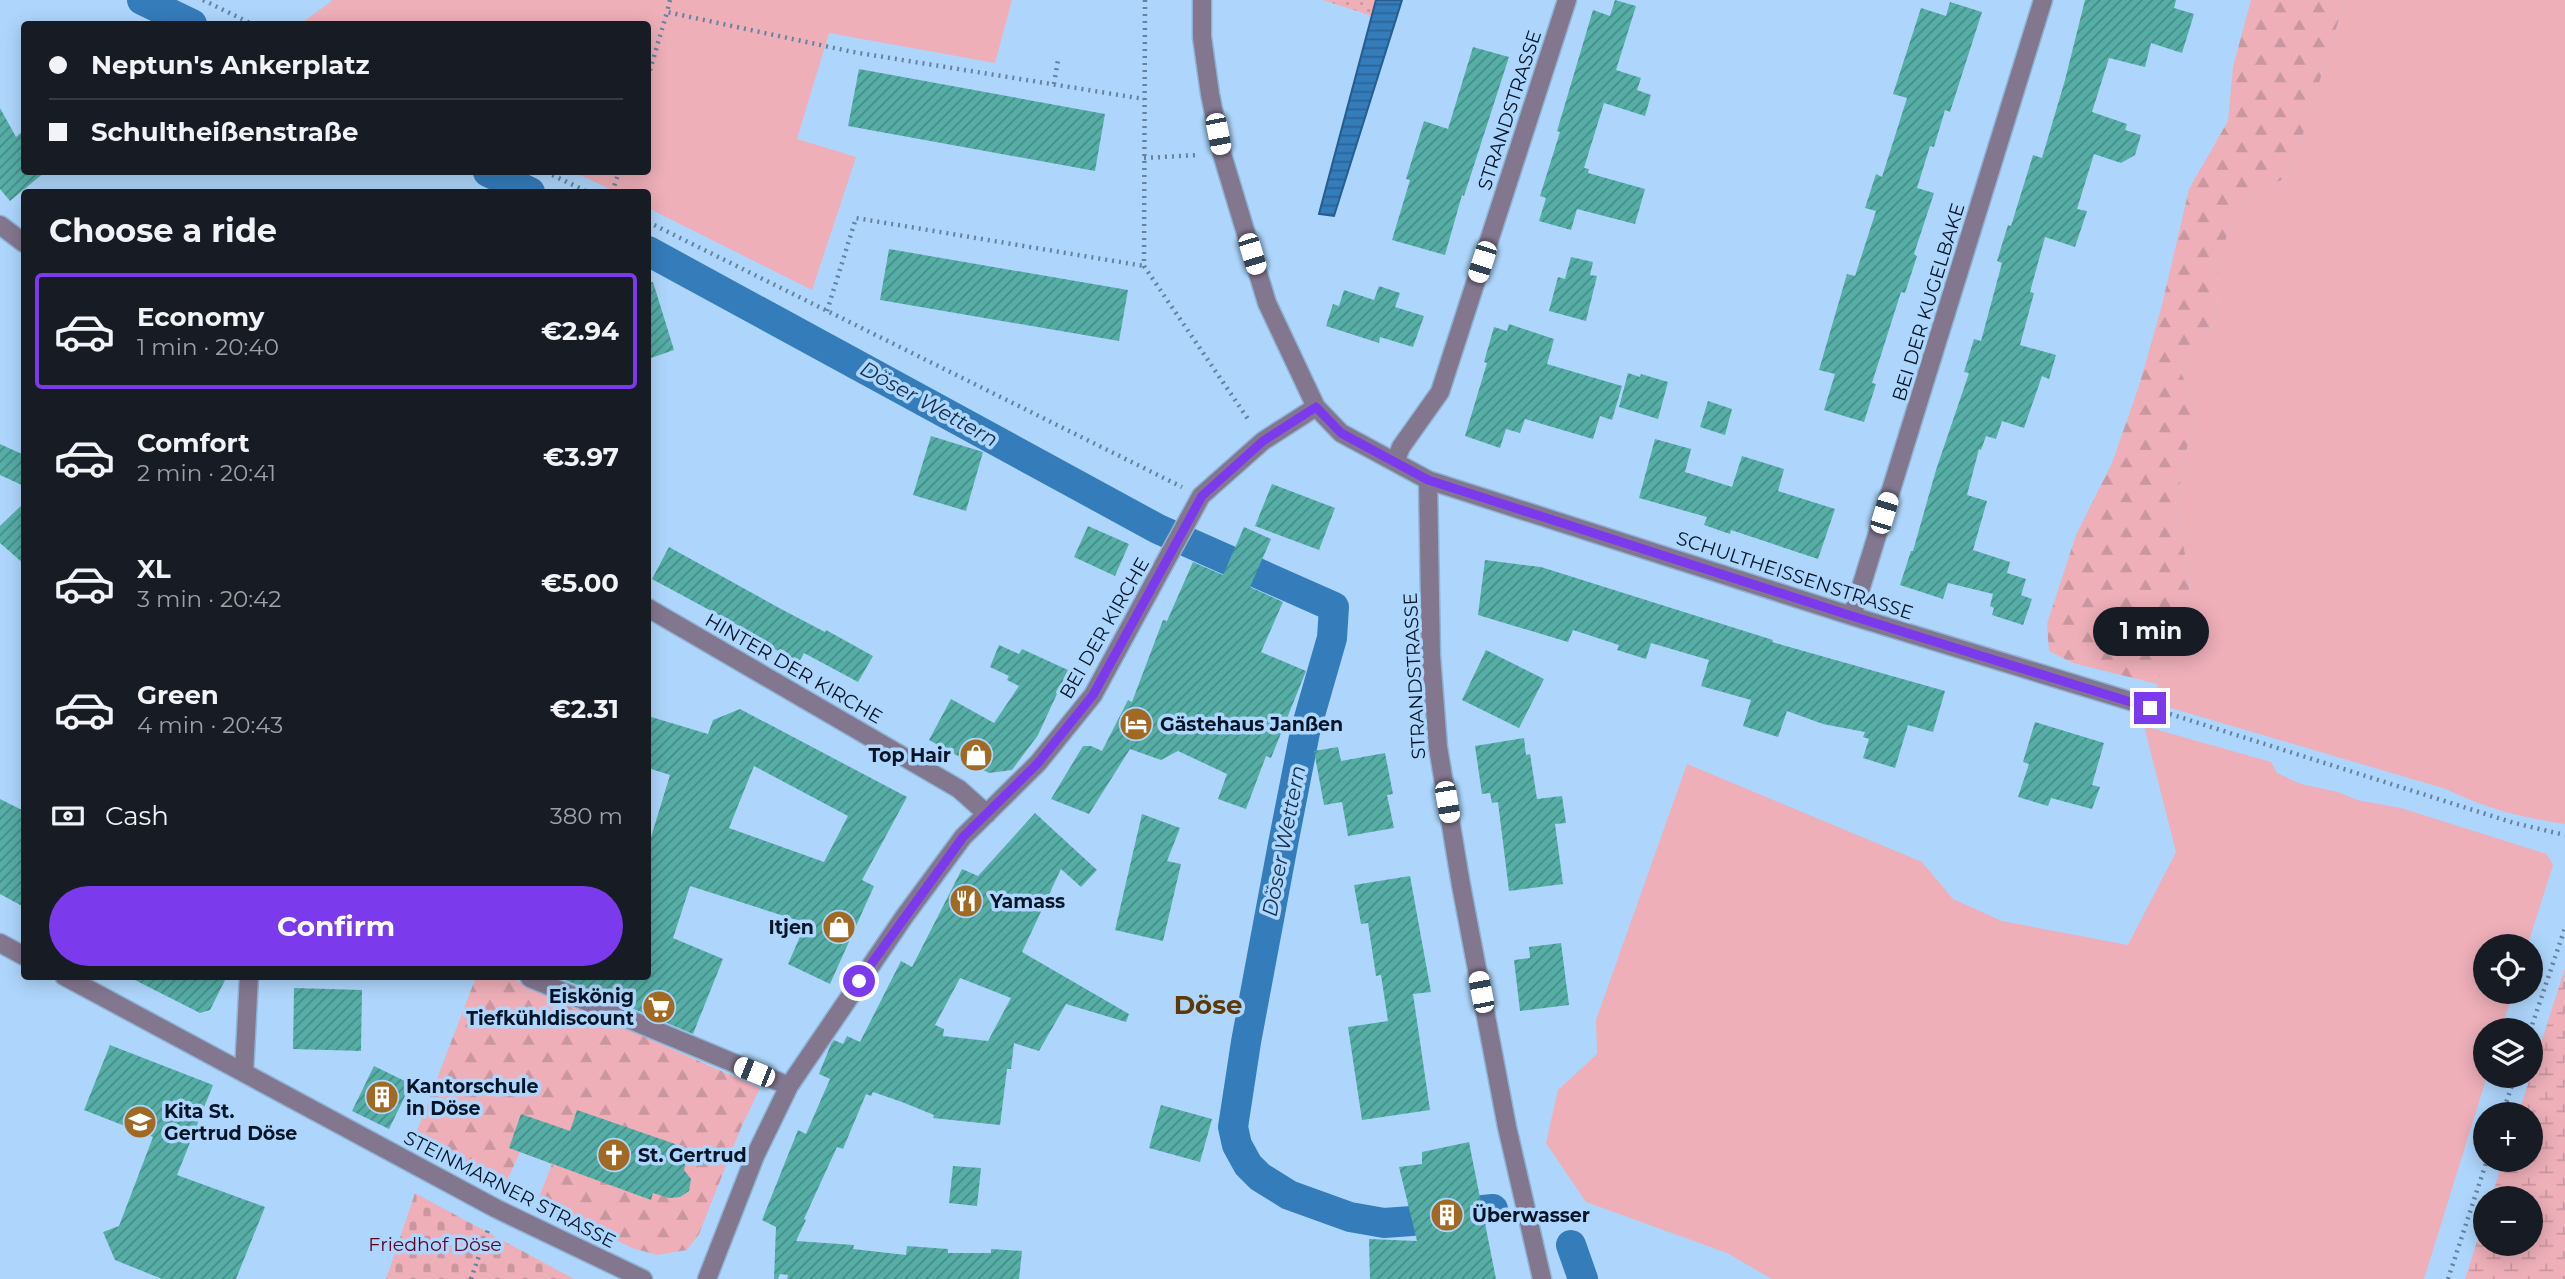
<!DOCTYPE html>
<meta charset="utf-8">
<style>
:root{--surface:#171b24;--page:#20242c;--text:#f1f3f6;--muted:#9ea1a6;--line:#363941;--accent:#7c3aed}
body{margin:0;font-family:Montserrat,sans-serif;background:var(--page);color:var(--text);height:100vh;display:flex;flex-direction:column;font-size:26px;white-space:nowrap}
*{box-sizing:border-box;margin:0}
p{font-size:23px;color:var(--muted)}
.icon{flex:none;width:38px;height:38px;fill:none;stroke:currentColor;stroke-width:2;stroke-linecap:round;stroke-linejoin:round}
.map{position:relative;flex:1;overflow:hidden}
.details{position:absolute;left:21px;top:189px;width:630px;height:791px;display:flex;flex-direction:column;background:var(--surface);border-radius:7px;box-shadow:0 4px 18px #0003}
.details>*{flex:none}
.hud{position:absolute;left:21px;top:21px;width:630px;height:154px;border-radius:7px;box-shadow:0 4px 18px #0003;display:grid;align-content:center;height:154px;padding:0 28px;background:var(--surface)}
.buttons{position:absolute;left:2473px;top:934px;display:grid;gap:14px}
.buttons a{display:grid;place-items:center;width:70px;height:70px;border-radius:50%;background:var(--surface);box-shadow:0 4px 18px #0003;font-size:35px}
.end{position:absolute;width:32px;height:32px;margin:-16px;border:9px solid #7c3aed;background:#fff;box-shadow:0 0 0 4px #fff}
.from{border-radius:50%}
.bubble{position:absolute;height:49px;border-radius:24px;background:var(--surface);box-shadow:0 4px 18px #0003;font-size:23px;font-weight:700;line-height:49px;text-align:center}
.car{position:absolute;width:21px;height:42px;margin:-21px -10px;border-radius:9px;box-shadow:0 0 5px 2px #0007;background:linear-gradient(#fff 24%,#345 0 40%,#fff 0 76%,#345 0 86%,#fff 0)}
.hud b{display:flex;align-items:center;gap:24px;height:66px;font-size:26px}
.hud b+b{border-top:2px solid var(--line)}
.hud i{width:18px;height:18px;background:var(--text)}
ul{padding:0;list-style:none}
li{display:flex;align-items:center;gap:21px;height:116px;margin:0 14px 10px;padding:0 14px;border:4px solid transparent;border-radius:7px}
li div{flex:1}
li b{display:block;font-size:26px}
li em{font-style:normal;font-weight:700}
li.active{border-color:var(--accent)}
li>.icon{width:63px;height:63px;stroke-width:1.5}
h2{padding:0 28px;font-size:32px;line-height:84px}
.pay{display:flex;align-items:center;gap:18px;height:77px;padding:0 28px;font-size:26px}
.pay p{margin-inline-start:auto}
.cta{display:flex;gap:14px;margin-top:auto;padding:14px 28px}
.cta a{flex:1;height:80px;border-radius:42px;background:var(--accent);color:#fff;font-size:28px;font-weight:700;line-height:80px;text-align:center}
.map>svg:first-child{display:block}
.grass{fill:#eeafb9}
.forest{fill:url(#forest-firs)}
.wetland{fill:url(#wetland-marsh)}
.cemetery{fill:url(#cemetery-stones)}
.garden{fill:url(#garden-dots)}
.water{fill:url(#water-rules);stroke:#265d8e;stroke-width:2}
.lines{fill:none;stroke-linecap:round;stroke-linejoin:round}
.canal{stroke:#357cbb;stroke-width:30}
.building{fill:url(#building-hatch);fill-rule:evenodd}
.minor-casing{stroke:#8fb3d5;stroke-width:21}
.path{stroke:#6583a0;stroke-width:4.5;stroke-dasharray:2 5;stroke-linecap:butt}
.minor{stroke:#83778f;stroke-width:18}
.route{stroke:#7c3aed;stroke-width:9}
.labels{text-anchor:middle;stroke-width:7;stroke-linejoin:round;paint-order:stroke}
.street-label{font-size:19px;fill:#031526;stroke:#aed6fc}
.poi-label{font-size:19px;font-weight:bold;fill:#031526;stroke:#aed6fc;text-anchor:start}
.park-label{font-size:19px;fill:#5d0324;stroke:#aed6fc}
.water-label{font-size:21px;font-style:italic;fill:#12304b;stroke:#aed6fc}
.district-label{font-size:26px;font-weight:bold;fill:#5e3906;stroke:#aed6fc}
</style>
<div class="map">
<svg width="2565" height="1279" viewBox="0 0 2565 1279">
<defs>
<pattern id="forest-firs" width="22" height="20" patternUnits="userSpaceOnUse" patternTransform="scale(1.75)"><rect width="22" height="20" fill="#eeafb9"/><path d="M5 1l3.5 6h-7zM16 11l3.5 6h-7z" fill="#ca969f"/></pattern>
<pattern id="wetland-marsh" width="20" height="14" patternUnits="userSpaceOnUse" patternTransform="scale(1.75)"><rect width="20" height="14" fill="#eeafb9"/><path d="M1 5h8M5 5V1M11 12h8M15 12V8" fill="none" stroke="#ca969f"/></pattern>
<pattern id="cemetery-stones" width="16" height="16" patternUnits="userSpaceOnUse" patternTransform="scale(1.75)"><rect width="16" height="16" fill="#eeafb9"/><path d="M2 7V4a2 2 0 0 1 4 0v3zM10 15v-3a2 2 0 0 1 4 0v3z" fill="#ca969f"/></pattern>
<pattern id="garden-dots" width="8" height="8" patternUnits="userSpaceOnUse" patternTransform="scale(1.75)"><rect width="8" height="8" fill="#eeafb9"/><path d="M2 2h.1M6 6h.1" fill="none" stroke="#ca969f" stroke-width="1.8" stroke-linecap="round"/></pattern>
<pattern id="water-rules" width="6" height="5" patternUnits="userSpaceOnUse" patternTransform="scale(1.75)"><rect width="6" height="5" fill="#357cbb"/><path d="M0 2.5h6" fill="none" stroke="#2b6498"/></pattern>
<pattern id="building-hatch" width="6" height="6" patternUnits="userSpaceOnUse" patternTransform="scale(1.75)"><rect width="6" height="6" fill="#56aea7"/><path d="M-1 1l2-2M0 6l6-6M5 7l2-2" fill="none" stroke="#458c88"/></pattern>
</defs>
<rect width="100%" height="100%" fill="#aed6fc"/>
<path class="grass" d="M333 0H1012L995 63 829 33 797 139 856 157 812 290 648 208V192H616L574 172H648V24H300Z
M2345 0H2565V824C2523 818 2484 808 2446 789L2161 705 2157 684 2191 583 2175 506 2196 405 2181 373 2192 346 2215 324 2218 295 2217 269 2234 212 2258 191 2290 176Z
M2144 726 2271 762 2277 773 2301 784 2338 792 2357 800 2401 808 2547 854 2553 865 2527 947H2485V992H2513L2501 1031H2485V1076H2487L2424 1279H1772L1727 1253 1586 1202 1546 1143 1558 1090 1597 1054 1596 1020 1687 764 1922 862 1953 899 2002 921 2128 945 2176 852Z"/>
<path class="forest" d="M2251 0H2345L2290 176 2258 191 2234 212 2217 269 2218 295 2215 324 2192 346 2181 373 2196 405 2175 506 2191 583 2157 684 2073 663 2049 651 2047 624 2076 535 2112 463 2139 386 2162 305 2189 189 2228 121 2233 67Z
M476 977H509L760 1088 740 1130 699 1234 687 1250 657 1255 632 1248 538 1200 552 1164 520 1152 506 1183 415 1136Z"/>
<path class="wetland" d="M2565 968V1279H2465L2485 1217V1244H2530V1199H2491L2503 1160H2530V1115H2518Z"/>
<path class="cemetery" d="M415 1193 574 1279H386Z"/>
<path class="garden" d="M1323 0H1376L1372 16Z"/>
<path class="water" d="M1376 0H1402L1334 216 1319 214Z"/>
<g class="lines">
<path class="canal" d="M142 0 192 24
M488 172 530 192
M648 251 1158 529 1334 607 1332 638 1305 732 1283 844 1246 1042 1233 1127 1237 1145 1248 1165 1260 1177 1289 1195 1350 1217 1384 1223 1412 1221
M1483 1210 1493 1209
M1571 1245 1583 1279"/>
</g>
<path class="building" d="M1615 0 1636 6 1616 70 1641 78 1637 90 1651 95 1645 116 1604 103 1584 168 1589 169 1588 173 1645 189 1635 224 1577 209 1571 230 1539 221 1546 198 1540 196 1560 132 1557 131 1593 10 1610 16Z
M2085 0H2176L2174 8 2194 14 2182 53 2151 43 2145 67 2109 58 2092 112 2127 124 2125 130 2141 135 2135 155 2121 163 2094 154 2077 209 2087 211 2075 247 2045 237 2030 292 2034 293 2020 345 2056 355 2049 379 2042 376 2024 428 2002 421 1996 439 1986 436 1981 450 1979 449 1967 495 1987 501 1973 550 2010 562 2007 573 2026 579 2021 595 2032 599 2023 625 1992 615 1994 608 1990 606 1993 594 1948 583 1943 599 1900 585 1911 551H1913L1936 470 1969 373 1964 372 1974 339 1981 341 2002 263 1997 261 2008 225 2011 226 2033 155 2042 158 2065 80Z
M1950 2 1982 12 1950 112 1945 110 1934 147 1930 146 1917 188 1934 193 1914 254 1917 256 1905 293 1901 292 1872 383 1876 384 1864 422 1824 410 1835 374 1819 370 1847 274 1855 276 1876 211 1865 208 1876 174 1882 177 1907 98 1893 94 1921 8 1946 16Z
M1473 47 1509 57 1464 196 1462 195 1445 255 1392 240 1410 180 1406 179 1424 121 1448 129Z
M859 69 1105 114 1095 171 848 126Z
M0 108 16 137 24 130V172H45L10 201 0 189Z
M889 249 1128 290 1119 341 880 300Z
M1571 257 1593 262 1590 275 1597 276 1586 321 1549 311 1558 277 1565 279Z
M653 282 674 350 648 359V283Z
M1379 286 1400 293 1395 307 1424 316 1413 347 1380 337 1379 343 1326 326 1333 304 1339 306 1344 290 1374 300Z
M1509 324 1554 339 1547 364 1622 386 1612 420 1600 416 1593 439 1525 419 1520 433 1506 429 1500 448 1465 436 1487 363 1484 362 1494 327 1507 331Z
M1628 373 1640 377 1641 374 1668 382 1658 419 1619 407Z
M1708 401 1732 409 1725 435 1700 427Z
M931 436 983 452 966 511 913 495Z
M1655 439 1691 449 1685 472 1732 487 1742 456 1784 469 1778 491 1835 509 1818 559 1731 530 1730 534 1704 525 1707 517 1639 498Z
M0 444 24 455V486L0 475Z
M1272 484 1335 508 1319 550 1255 526Z
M24 503V564L0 543V526Z
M1088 526 1129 544 1115 576 1074 557Z
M1244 527 1271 539 1250 587 1283 602 1261 652 1306 671 1271 758 1266 756 1246 809 1218 799 1227 774 1178 751 1161 760 1130 749 1089 814 1051 799 1083 746H1091L1102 751 1128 700 1132 702 1163 620 1167 621 1193 562 1223 575Z
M669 547 781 609 825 632 826 630 873 656 858 682 804 653 799 662 767 645V641L652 579Z
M1485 560 1541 567 1773 640 1772 642 1945 691 1933 732 1908 725 1895 768 1863 758 1869 739 1863 737 1865 732 1823 724 1787 711 1778 737 1743 726 1751 700 1701 686 1709 660 1651 643 1646 659 1617 650 1619 645 1573 630 1568 642 1478 615Z
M999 645 1019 654 1022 649 1068 670 1038 735 1012 770 989 773 929 740 951 699 994 723 1019 686 1007 680 1009 676 990 667Z
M1486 650 1544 679 1519 728 1462 700Z
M740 709 907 797 862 880 874 886 830 984 788 964 806 923 690 886 673 938 723 959 693 1034 556 976H648V847L670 775 648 768V716L708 734 713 720ZM754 766 848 816 824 862 729 828Z
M2035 722 2104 743 2092 785 2100 787 2092 809 2051 798 2048 806 2018 797 2029 764 2023 762Z
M1524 738 1526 755 1530 754 1537 799 1562 796 1566 823 1555 824 1563 884 1509 891 1498 802 1492 803 1490 793 1482 794 1475 746Z
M1338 747 1341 761 1385 753 1393 794 1387 795 1394 828 1348 836 1342 802 1324 805 1314 751Z
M0 799 24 811V907L0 894Z
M1035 813 1097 870 1081 887 1061 869 1022 952 1129 1014 1126 1022 1066 1004 1039 1051 1014 1043 1011 1069H1007L1000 1125 933 1118 934 1115 902 1102 873 1092 871 1096 866 1094 843 1149 837 1147 804 1219 806 1220 796 1241 854 1245 853 1249 906 1255 907 1246 948 1249V1253H991V1249L1022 1251 1019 1279H787L788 1275 780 1274 778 1279H774L776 1227 762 1220 798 1130 806 1134 830 1079 819 1074 831 1044 834 1040 843 1044 847 1036 860 1042 901 961 912 967 962 869 978 876ZM960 978 1011 998 988 1041 943 1036 944 1029 935 1025Z
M1142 814 1180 828 1167 861 1181 864 1163 941 1115 930Z
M1410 876 1431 992 1413 994 1430 1110 1362 1120 1348 1027 1388 1021 1381 975 1376 976 1368 923 1361 924 1354 885Z
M1561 943 1569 1005 1520 1011 1514 960 1530 958 1529 947Z
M127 976H227L210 1010 200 1013Z
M294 988 362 990 361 1051 293 1049Z
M110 1045 213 1085 177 1175 265 1207 236 1279H162L115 1260 103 1232 119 1226 153 1137 84 1110Z
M374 1066 411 1084 389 1129 352 1111Z
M1161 1105 1212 1119 1200 1162 1149 1148Z
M577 1110 675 1144 683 1150 681 1157 686 1162 684 1170 691 1179 689 1191 680 1197 669 1198 653 1193 651 1200 509 1148 521 1114 570 1131Z
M1469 1142 1496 1279H1370L1369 1239 1417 1241 1399 1167 1422 1164V1152Z
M953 1166 981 1168 977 1206 949 1203Z"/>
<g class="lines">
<defs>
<path id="minor" d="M1202 0V37L1210 94 1222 154 1267 303 1316 407 1341 433 1428 480 1852 616 2150 707
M0 225 24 243
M1395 462 1401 447 1440 392 1567 0
M1428 480 1431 656 1438 747 1461 885 1507 1127 1542 1279
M648 608 959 789 987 814
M1852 616 2043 0
M0 943 24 956
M64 976 497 1209 643 1279
M530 978 789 1086
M244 1072 249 976
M707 1279 755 1156 789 1086 904 917 963 837 1038 763 1093 695 1201 496 1263 441 1316 407"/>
</defs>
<use href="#minor" class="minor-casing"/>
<path class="path" d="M203 0 252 24
M670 0 667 12 853 52 1144 99
M1145 0 1144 266 1250 422
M648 77 667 12
M1054 84 1058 60
M1144 158 1199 155
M546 172 588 192
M612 192 619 172
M648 222 1182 487
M827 311 856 218 1144 266
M2170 714 2514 823 2565 835
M2530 1031 2565 928
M2502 1115 2515 1076
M471 1279 489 1227
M2448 1279 2487 1160"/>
<use href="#minor" class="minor"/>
</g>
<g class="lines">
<path class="route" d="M859 981 963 837 1038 763 1093 695 1202 496 1263 441 1316 407 1341 433 1428 480 1852 616 2150 708"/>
</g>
<defs>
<symbol id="hotel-disc" viewBox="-11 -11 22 22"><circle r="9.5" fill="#a06924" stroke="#aed6fc"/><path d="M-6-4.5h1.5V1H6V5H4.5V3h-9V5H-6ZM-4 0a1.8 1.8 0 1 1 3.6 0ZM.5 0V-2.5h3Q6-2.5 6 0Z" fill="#fff"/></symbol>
<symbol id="shop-disc" viewBox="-11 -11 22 22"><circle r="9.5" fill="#a06924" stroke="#aed6fc"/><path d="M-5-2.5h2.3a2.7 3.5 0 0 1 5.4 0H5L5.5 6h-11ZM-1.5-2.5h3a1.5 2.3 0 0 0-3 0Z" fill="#fff"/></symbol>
<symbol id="restaurant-disc" viewBox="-11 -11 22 22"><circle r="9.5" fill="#a06924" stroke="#aed6fc"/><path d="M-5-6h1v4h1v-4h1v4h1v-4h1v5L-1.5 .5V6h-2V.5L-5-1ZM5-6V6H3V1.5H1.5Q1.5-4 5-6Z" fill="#fff"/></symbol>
<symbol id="supermarket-disc" viewBox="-11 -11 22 22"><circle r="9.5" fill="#a06924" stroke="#aed6fc"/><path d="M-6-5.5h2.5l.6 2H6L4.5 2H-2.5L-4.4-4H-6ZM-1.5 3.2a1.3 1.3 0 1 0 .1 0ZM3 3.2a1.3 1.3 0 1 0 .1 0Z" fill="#fff"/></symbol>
<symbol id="building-disc" viewBox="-11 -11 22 22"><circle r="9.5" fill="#a06924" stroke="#aed6fc"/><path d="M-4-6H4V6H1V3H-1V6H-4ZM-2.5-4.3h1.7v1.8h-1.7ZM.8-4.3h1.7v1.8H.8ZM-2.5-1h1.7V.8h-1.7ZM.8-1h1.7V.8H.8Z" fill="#fff"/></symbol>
<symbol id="school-disc" viewBox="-11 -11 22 22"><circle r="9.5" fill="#a06924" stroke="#aed6fc"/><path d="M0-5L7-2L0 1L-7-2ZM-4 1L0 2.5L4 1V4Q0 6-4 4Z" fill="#fff"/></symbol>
<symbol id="church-disc" viewBox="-11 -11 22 22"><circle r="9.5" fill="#a06924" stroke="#aed6fc"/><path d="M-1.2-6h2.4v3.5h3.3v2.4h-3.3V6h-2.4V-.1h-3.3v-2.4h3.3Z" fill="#fff"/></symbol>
</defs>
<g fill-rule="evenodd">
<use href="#hotel-disc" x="1117" y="705" width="38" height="38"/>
<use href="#shop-disc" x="957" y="736" width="38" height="38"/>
<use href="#restaurant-disc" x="947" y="882" width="38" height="38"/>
<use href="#shop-disc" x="820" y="908" width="38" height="38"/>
<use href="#supermarket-disc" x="640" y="988" width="38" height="38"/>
<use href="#building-disc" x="363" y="1078" width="38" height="38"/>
<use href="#school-disc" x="121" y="1103" width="38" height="38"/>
<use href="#church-disc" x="595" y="1136" width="38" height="38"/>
<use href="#building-disc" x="1428" y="1196" width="38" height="38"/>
</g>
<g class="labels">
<g class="street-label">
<text transform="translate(1509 110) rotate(-72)" y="7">STRANDSTRASSE</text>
<text transform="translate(1928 302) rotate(-73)" y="7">BEI DER KUGELBAKE</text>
<text transform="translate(1795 575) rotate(18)" y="7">SCHULTHEISSENSTRASSE</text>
<text transform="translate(1104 628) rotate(-60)" y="7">BEI DER KIRCHE</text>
<text transform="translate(794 668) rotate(30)" y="7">HINTER DER KIRCHE</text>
<text transform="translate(1414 676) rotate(-93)" y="7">STRANDSTRASSE</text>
<text transform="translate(510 1189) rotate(27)" y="7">STEINMARNER STRASSE</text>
</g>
<g class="poi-label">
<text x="1160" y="731">Gästehaus Janßen</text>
<text x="951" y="762" text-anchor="end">Top Hair</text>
<text x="990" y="908">Yamass</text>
<text x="814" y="934" text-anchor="end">Itjen</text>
<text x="634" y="1003" text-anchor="end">Eiskönig<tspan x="634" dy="22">Tiefkühldiscount</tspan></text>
<text x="406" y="1093">Kantorschule<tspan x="406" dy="22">in Döse</tspan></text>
<text x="164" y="1118">Kita St.<tspan x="164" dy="22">Gertrud Döse</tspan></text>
<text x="638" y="1162">St. Gertrud</text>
<text x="1472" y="1222">Überwasser</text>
</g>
<g class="park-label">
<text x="435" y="1251">Friedhof Döse</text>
</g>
<g class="water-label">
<text transform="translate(929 404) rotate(29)" y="7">Döser Wettern</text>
<text transform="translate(1284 841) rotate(-79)" y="7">Döser Wettern</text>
</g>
<g class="district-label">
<text x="1208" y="1014">Döse</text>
</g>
</g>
</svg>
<div class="buttons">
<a><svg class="icon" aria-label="locate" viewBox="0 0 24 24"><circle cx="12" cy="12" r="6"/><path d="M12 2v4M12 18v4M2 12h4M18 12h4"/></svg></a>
<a><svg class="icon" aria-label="layers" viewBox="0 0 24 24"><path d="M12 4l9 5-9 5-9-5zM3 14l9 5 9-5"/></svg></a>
<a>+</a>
<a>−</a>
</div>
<i class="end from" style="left:859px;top:981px"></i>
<i class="end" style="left:2150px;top:708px"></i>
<div class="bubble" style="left:2093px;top:607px;width:116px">1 min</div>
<i class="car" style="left:1218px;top:134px;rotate:169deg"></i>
<i class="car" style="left:1252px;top:254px;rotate:163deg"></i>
<i class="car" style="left:1482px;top:262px;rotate:198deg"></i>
<i class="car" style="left:1884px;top:513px;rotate:17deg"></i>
<i class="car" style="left:1447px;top:802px;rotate:170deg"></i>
<i class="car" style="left:1481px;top:992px;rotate:349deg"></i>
<i class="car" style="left:754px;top:1072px;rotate:292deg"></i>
<div class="hud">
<b><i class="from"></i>Neptun's Ankerplatz</b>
<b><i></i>Schultheißenstraße</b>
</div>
<section class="details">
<h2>Choose a ride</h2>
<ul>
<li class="active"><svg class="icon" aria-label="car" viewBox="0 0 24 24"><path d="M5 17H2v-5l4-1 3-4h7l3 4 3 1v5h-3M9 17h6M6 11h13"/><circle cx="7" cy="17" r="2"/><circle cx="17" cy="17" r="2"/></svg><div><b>Economy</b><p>1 min · 20:40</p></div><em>€2.94</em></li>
<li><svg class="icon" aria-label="car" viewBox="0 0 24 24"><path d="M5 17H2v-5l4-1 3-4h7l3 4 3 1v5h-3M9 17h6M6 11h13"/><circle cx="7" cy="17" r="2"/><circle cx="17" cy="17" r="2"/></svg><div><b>Comfort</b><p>2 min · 20:41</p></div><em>€3.97</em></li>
<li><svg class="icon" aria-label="car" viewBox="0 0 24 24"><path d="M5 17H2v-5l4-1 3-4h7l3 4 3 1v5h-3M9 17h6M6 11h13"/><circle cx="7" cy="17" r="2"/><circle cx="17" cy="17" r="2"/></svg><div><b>XL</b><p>3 min · 20:42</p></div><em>€5.00</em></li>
<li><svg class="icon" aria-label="car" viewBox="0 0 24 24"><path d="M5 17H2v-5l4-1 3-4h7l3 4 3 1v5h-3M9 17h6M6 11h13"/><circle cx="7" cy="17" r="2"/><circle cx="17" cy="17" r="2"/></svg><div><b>Green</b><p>4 min · 20:43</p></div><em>€2.31</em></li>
</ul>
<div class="pay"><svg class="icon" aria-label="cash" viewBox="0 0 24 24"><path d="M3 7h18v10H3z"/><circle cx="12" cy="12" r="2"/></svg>Cash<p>380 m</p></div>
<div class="cta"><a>Confirm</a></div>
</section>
</div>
